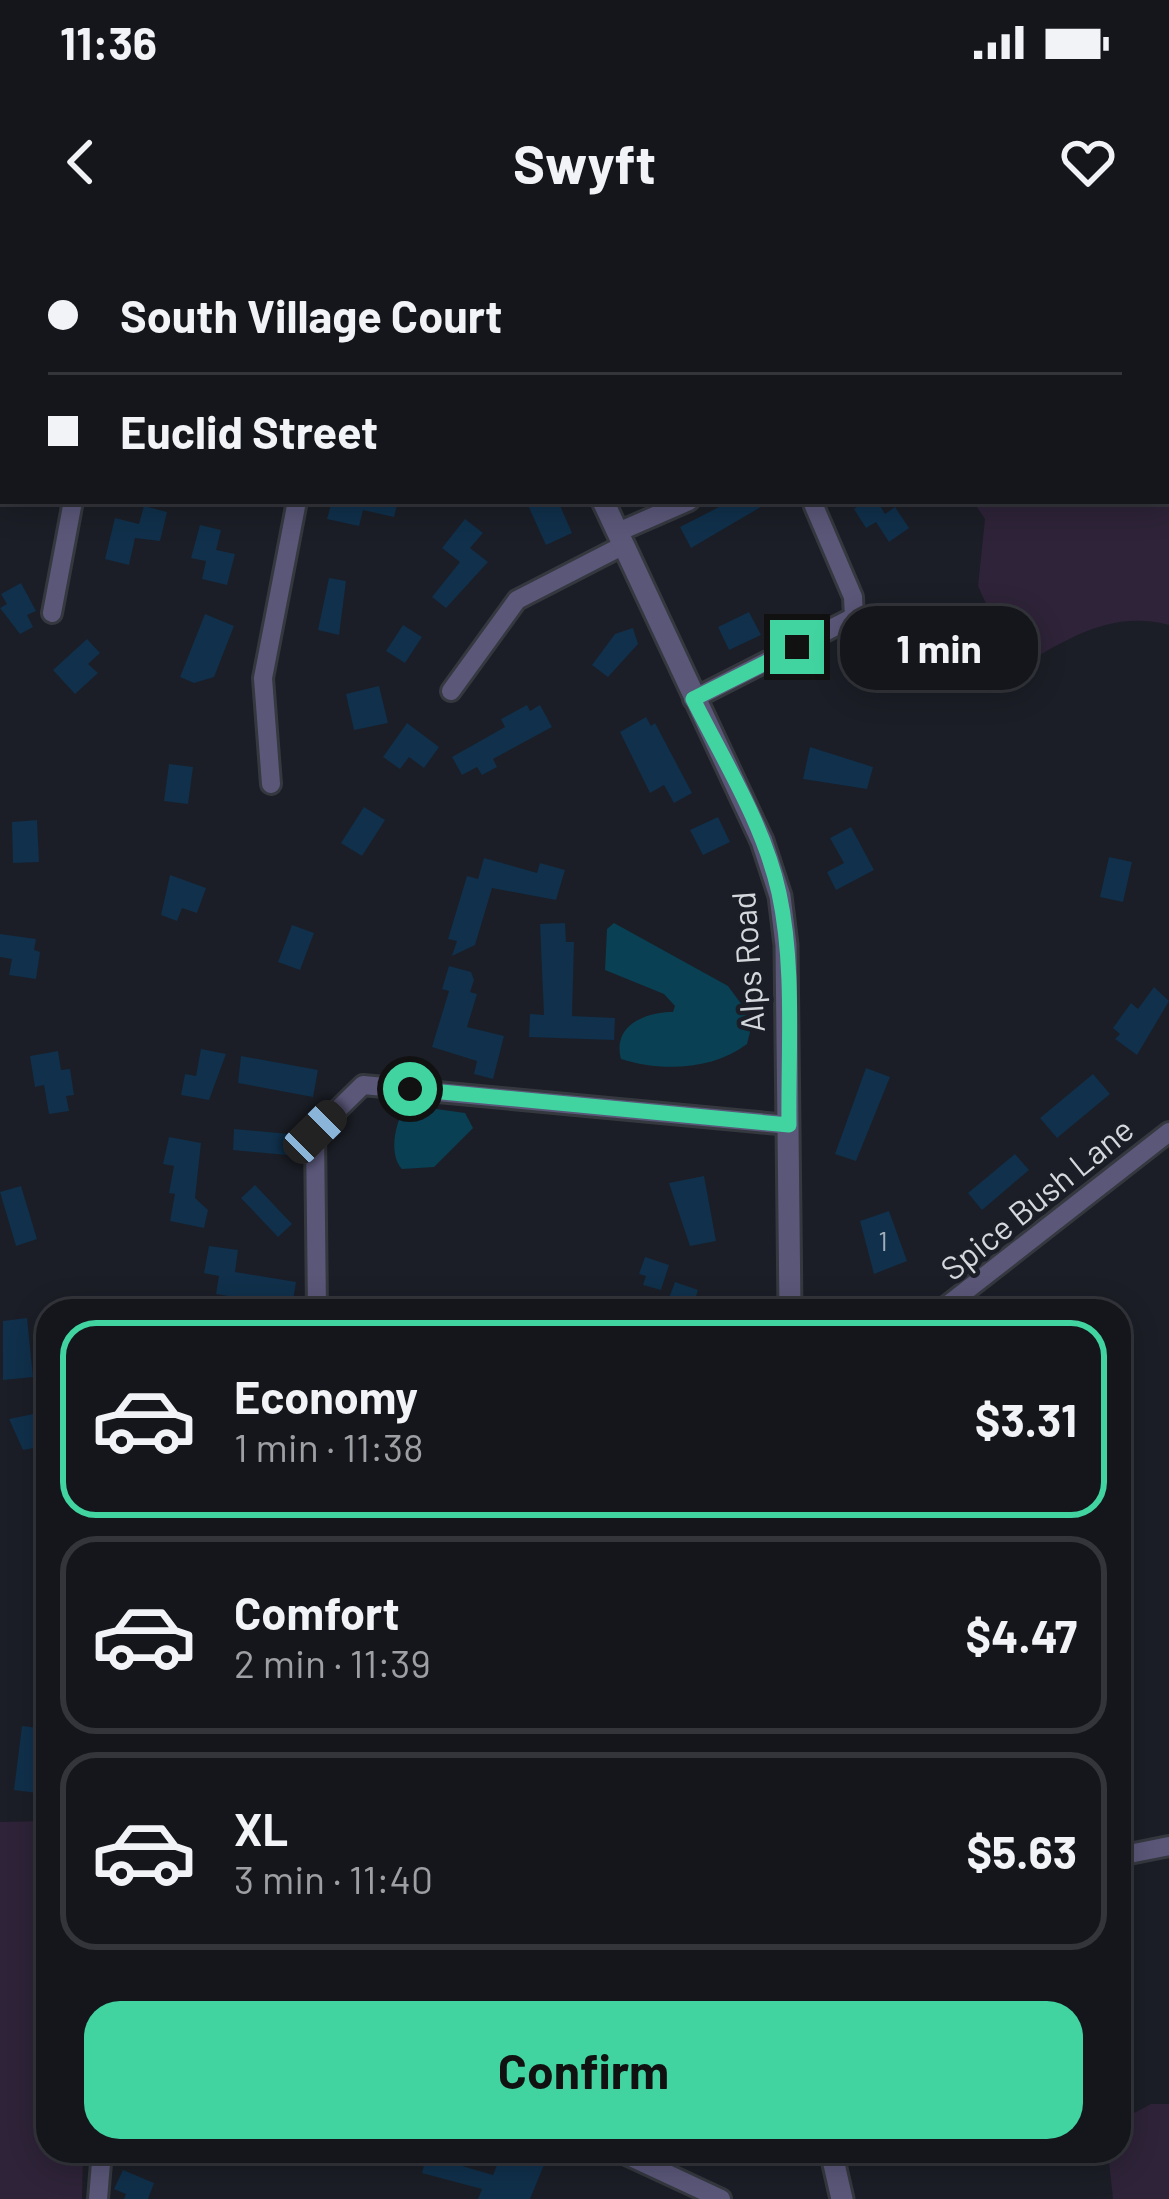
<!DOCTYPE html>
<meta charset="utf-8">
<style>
:root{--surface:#14161c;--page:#1d1f25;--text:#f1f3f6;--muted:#9d9fa3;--line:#33353b;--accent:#41d4a1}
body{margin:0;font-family:Barlow,sans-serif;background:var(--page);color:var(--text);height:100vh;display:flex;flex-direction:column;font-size:45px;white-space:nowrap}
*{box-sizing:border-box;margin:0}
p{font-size:39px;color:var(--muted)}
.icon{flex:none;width:66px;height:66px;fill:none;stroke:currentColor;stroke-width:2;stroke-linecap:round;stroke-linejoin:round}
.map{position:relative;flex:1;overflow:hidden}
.side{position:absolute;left:36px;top:1059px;width:1095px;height:864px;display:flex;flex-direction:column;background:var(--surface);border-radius:36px;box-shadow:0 6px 30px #0003,0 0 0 3px var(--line)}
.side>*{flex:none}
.banner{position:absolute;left:0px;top:0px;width:1170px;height:264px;box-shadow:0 6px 30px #0003,0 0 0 3px var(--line);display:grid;align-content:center;height:264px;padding:0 48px;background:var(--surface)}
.end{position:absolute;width:54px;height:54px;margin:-27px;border:15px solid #41d4a1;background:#111;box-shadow:0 0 0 6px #111}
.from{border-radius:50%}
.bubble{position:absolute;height:84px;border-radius:36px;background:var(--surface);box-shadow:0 6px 30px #0003,0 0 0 3px var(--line);font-size:39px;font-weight:700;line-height:84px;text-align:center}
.car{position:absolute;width:36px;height:72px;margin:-36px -18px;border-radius:15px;box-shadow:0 0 9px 3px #0007;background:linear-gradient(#222 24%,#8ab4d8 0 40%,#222 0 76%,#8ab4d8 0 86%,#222 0)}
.banner b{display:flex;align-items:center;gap:42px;height:114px;font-size:45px}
.banner b+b{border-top:3px solid var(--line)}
.banner i{width:30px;height:30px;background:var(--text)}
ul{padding:21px 0 0;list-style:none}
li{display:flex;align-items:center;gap:36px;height:198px;margin:0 24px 18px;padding:0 24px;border:6px solid var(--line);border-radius:36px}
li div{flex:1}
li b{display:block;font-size:45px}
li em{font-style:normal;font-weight:700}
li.current{border-color:var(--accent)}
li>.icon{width:108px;height:108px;stroke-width:1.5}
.cta{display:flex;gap:24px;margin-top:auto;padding:24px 48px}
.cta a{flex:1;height:138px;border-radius:36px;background:var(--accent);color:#111;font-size:48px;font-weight:700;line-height:138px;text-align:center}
.status{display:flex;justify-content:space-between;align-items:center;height:84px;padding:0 60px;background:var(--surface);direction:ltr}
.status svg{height:33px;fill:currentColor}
header{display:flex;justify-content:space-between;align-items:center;height:156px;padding:0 48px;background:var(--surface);font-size:54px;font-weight:700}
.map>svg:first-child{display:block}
.green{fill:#2e2338}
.water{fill:#094053}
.building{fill:#10304b}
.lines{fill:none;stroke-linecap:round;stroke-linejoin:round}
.minor-casing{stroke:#35383f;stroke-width:24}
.tertiary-casing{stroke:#35383f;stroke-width:27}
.minor{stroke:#5a5779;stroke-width:18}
.tertiary{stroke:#5a5779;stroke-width:21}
.tram{stroke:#787b82;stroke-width:3}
.route{stroke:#41d4a1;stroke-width:15}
.labels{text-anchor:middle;stroke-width:9;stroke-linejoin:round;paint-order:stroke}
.number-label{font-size:27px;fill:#a3adb8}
.street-label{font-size:33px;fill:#d4d7dc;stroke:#1b1e26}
</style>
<div class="status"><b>11:36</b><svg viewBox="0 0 49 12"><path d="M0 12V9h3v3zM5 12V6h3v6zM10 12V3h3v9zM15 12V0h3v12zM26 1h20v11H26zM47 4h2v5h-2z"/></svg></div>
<header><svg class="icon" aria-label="back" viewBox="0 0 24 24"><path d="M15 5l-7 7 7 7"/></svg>Swyft<svg class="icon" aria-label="heart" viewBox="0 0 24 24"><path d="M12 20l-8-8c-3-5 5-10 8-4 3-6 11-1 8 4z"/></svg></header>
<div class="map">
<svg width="1169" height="1959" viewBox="0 0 1169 1959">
<rect width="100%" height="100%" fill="#1b1e26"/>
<path class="green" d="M639 0H1169V385C1110 369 1065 401 1015 429L978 346 985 279 973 261H1167V3Z
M48 1581V1911H83L82 1959H0V1582Z
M1151 1864H1169V1959H1113L1108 1911H1119V1881Z"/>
<path class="water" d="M614 683 728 746 753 780 747 804C713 830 661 832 621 819 612 785 646 772 673 772L675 766 664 754 605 730 607 689Z
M407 865 465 873 473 888 434 927 402 929C388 914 395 881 407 865Z"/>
<path class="building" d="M332 261 352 263 398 261 394 277 363 270 359 286 327 279Z
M526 261H558L572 293 546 305Z
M719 261H771L691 308 680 287 721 266Z
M866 261H877L885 274 895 267 909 288 889 302 876 282 866 288 854 269Z
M144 266 167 272 160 301 135 298 129 325 105 319 115 278 139 284Z
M465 279 483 293 470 308 488 322 446 368 432 357 460 322 442 308Z
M200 285 221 290 216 310 235 314 227 345 202 339 206 321 191 318Z
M329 338 346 341 339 395 318 390Z
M21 343 36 371 27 375 33 387 20 394 0 368 7 364 1 354Z
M749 372 761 395 729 410 718 387Z
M205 374 234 386 214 437 194 443 180 437Z
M403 385 422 397 405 423 386 411Z
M633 388 638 404 608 437 592 425 615 394Z
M87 399 100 413 88 424 98 433 75 454 53 430Z
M379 446 388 483 354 490 346 454Z
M527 465 530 471 540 465 552 487 493 519 497 527 482 535 477 527 462 535 452 517 505 487 501 479Z
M646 477 651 486 655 483 692 553 674 563 664 545 650 553 620 492Z
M407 483 439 507 424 528 409 517 400 529 383 517Z
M810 507 873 527 867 549 803 539Z
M169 524 193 527 188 564 164 561Z
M364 567 385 580 362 616 341 603Z
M718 577 730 602 703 615 690 590Z
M37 580 39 622 13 623 12 582Z
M851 587 874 630 836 650 827 632 844 623 830 598Z
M1109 617 1132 622 1123 662 1100 657Z
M484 618 537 633 540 623 565 630 556 660 492 648 475 705 452 716 457 701 448 699 467 636 478 639Z
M170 635 206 648 197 673 182 668 177 681 161 675Z
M565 683 566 702H574L572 776 615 778 614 800 529 797 530 774 544 775 540 684Z
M292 685 314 693 300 730 278 722Z
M0 694 36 699 34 710 40 712 36 739 9 735 12 719 0 717Z
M449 726 471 732 474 740 470 752 477 754 467 787 504 796 493 839 474 834 477 821 432 807 449 751 442 749Z
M1154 747 1169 761 1137 815 1115 799 1120 794 1113 788 1131 763 1138 769Z
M201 809 226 814 209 860 181 855 185 834 196 836Z
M58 811 61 830 70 829 74 855 66 856 69 871 49 874 44 845 35 847 30 816Z
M241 816 318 830 313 857 238 843Z
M866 828 890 837 856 921 835 914Z
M1093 834 1110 854 1057 898 1040 878Z
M234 889 289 894 287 915 233 910Z
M169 897 201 903 195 958 208 970 204 988 170 981 175 954 169 953 174 926 163 924Z
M1015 914 1029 930 982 970 968 953Z
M704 936 716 1001 690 1006 669 943Z
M255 945 292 984 278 997 241 958Z
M21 946 37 999 16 1006 0 952Z
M889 971 907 1021 874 1034 860 981Z
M209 1006 238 1010 235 1032 296 1042 292 1067 216 1054 219 1036 204 1033Z
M645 1017 669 1025 661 1050 643 1045 646 1036 639 1034Z
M675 1042 698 1050 691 1071H664Z
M27 1078 33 1137 3 1140V1081Z
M48 1171V1188L40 1190 44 1206 23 1210 9 1179Z
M22 1486 47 1489 48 1532 41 1531 38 1553 14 1550Z
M428 1911H459L455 1924 493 1935 503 1911 548 1915 530 1959H478L482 1949 422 1933Z
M123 1930 154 1943 148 1959H124L126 1954 114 1949Z"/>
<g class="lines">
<defs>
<path id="minor" d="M25 0 28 3
M618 292 689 261
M52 373 73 261
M451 451 517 360 624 305
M693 459 854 377 853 357 814 266
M271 544 263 438 297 261
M317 1071 315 892 363 845 789 885
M940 1071 1169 892
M1119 1616 1169 1606
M618 1911 721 1959
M98 1959 102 1911"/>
<path id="tertiary" d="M469 0V3
M603 261 762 601 780 656 786 705 790 1071
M831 1911 842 1959"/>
</defs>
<use href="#minor" class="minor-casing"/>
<use href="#tertiary" class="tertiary-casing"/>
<use href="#minor" class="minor"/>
<use href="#tertiary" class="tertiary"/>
<path class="tram" d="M1083 0 1087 3
M1167 55 1169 56"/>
</g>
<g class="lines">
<path class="route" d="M410 849 789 885C788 810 795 727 779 653 764 585 724 521 693 459L797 407"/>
</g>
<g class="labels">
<g class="number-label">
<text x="883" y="1011">1</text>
</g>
<g class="street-label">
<text transform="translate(748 722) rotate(-94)" y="12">Alps Road</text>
<text transform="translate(1037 959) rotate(-39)" y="12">Spice Bush Lane</text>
</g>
</g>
</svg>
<i class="end from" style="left:410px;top:849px"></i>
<i class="end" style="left:797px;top:407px"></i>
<div class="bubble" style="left:840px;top:366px;width:198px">1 min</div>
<i class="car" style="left:315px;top:892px;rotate:45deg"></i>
<div class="banner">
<b><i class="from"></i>South Village Court</b>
<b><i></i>Euclid Street</b>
</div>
<section class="side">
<ul>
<li class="current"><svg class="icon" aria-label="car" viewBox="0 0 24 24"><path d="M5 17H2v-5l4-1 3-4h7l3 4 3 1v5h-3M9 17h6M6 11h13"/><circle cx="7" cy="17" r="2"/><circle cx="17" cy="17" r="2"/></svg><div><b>Economy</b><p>1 min · 11:38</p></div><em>$3.31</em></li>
<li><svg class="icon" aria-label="car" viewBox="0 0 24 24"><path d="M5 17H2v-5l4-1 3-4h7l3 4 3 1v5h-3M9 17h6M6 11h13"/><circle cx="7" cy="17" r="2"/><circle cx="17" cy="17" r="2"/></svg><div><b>Comfort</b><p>2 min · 11:39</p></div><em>$4.47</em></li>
<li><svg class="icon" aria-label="car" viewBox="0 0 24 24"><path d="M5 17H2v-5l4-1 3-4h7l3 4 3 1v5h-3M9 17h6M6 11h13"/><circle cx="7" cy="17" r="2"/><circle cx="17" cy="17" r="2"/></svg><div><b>XL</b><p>3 min · 11:40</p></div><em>$5.63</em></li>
</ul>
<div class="cta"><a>Confirm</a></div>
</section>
</div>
